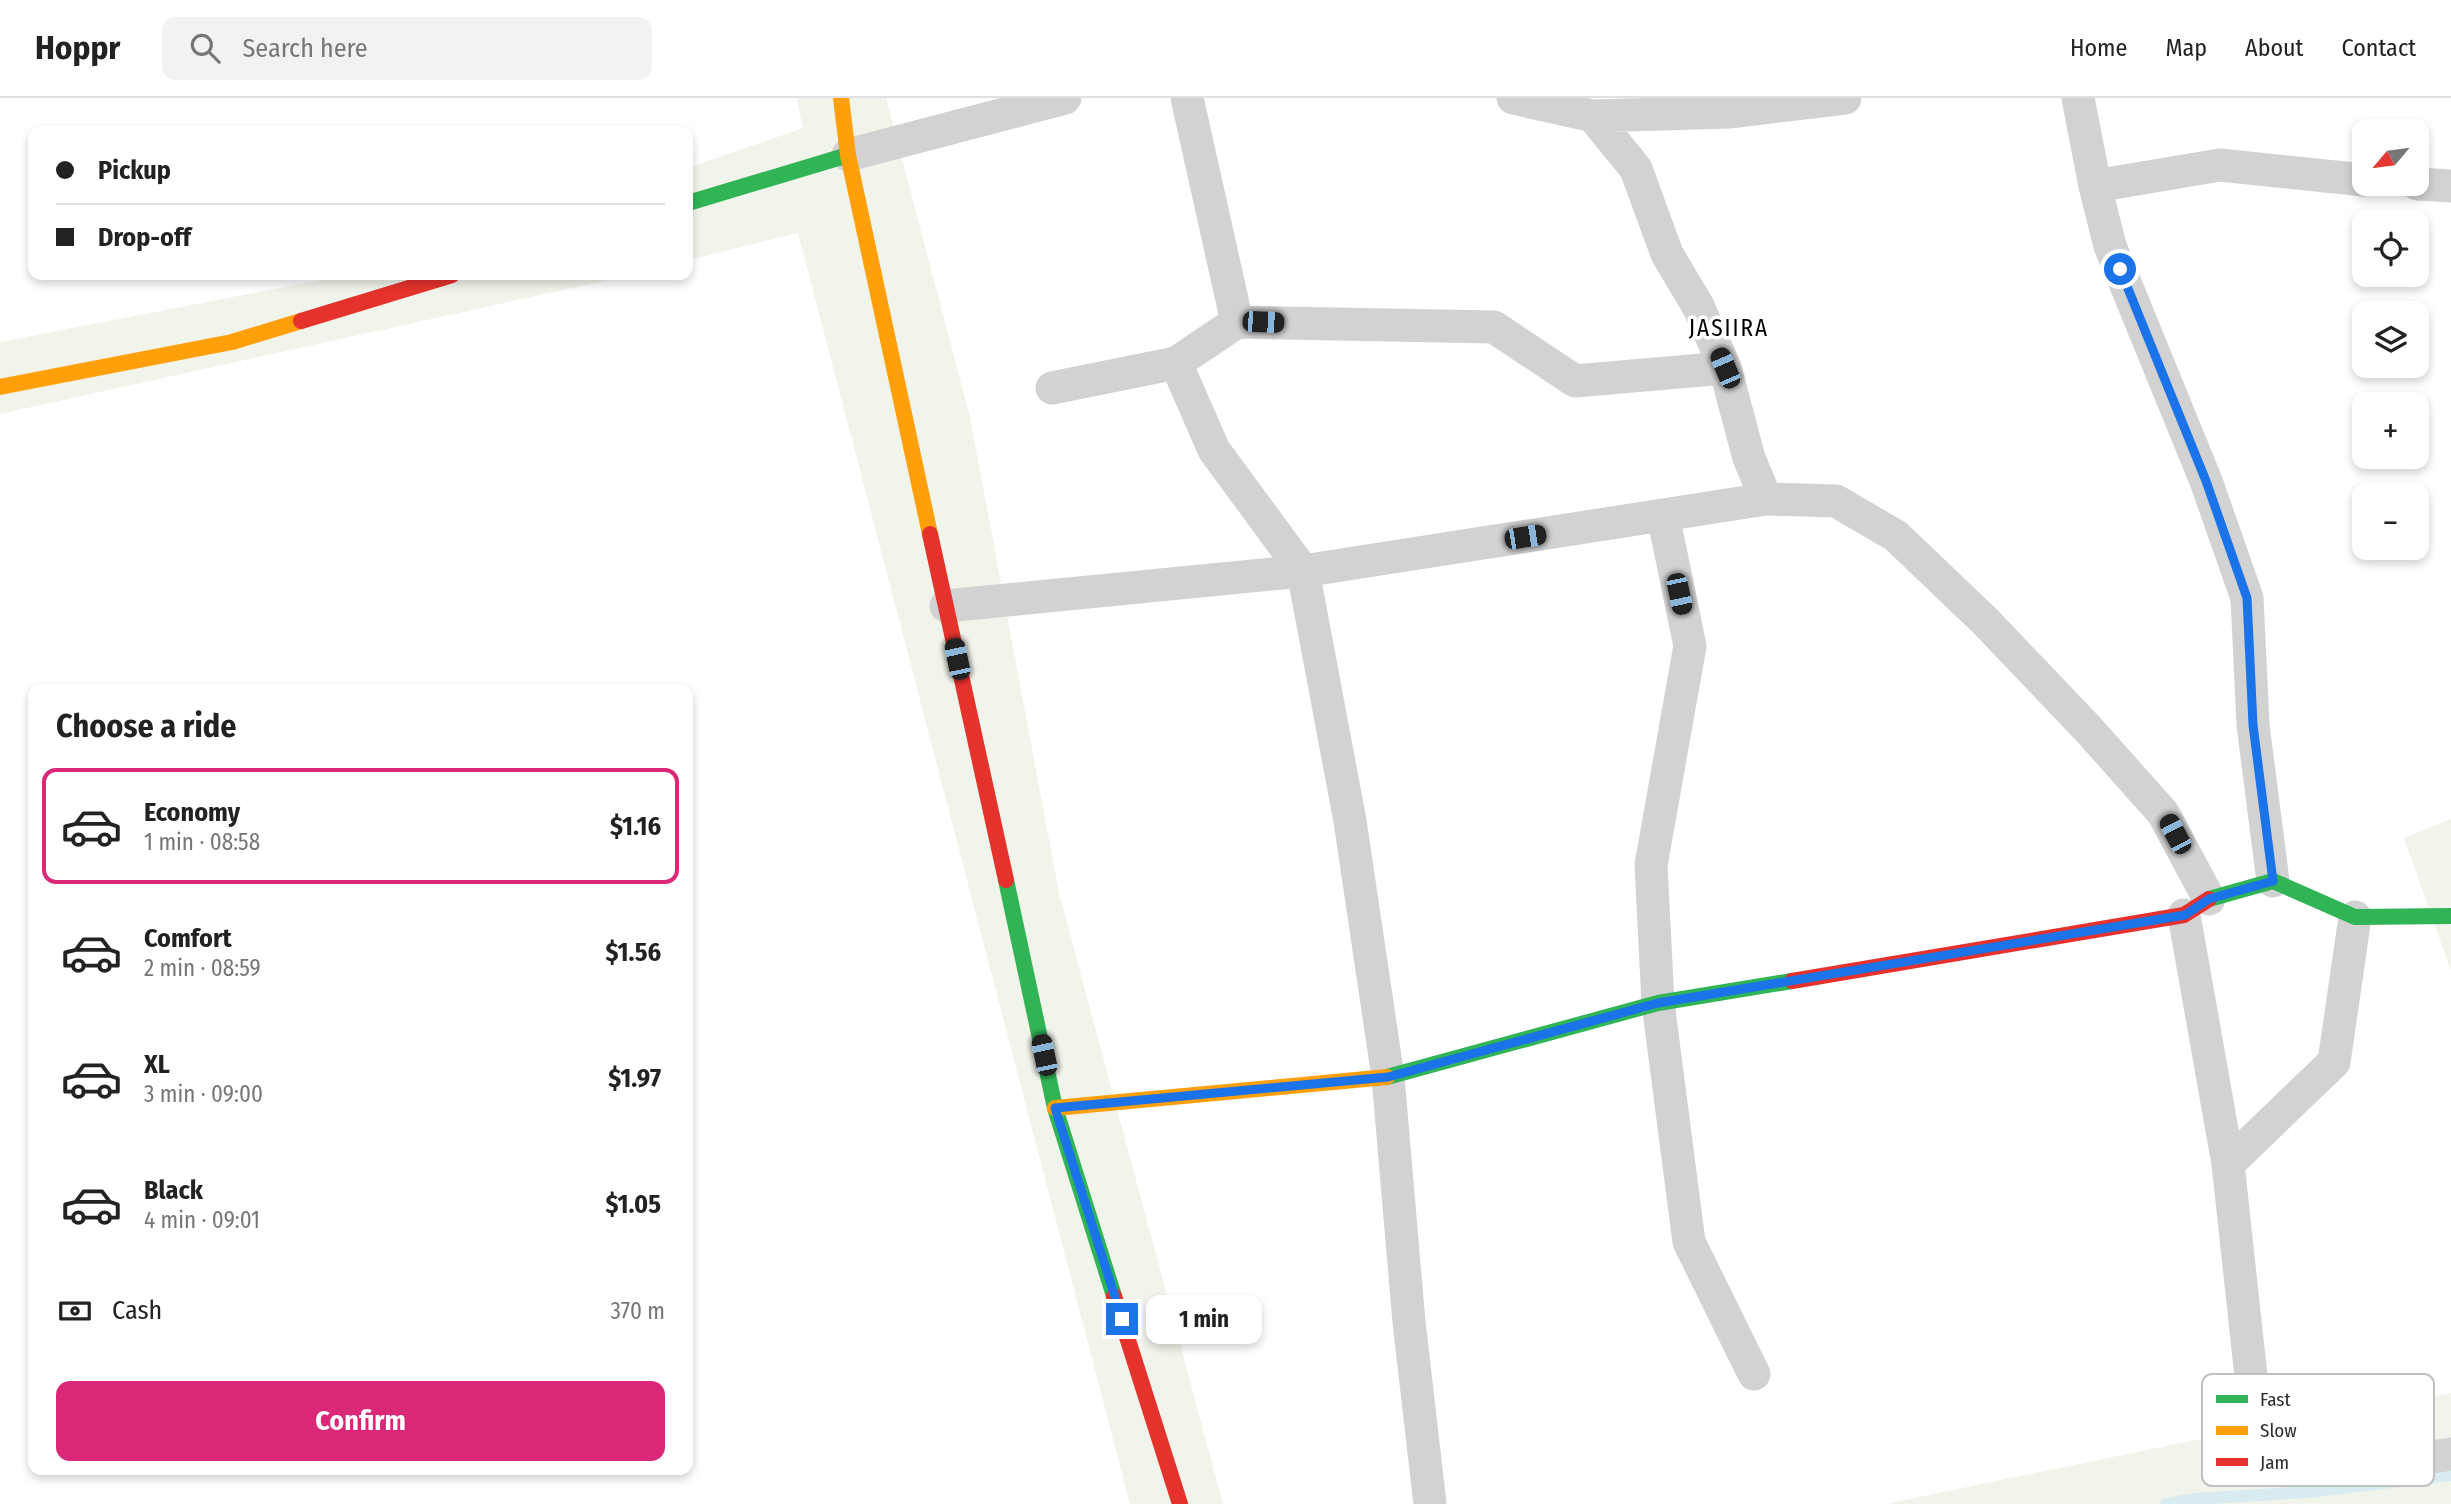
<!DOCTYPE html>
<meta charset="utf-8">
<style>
:root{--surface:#fff;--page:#f2f2f2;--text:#222;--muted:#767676;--line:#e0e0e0;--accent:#db2777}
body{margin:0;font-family:"Fira Sans Condensed",sans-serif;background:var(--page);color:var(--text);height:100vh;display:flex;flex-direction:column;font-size:26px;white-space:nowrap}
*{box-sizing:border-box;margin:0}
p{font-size:23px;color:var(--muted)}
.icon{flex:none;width:38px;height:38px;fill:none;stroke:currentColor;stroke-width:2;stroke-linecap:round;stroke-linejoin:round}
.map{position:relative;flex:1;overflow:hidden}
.sheet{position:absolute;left:28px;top:586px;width:665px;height:791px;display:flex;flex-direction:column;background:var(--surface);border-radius:14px;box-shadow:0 4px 10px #0003}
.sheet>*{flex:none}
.hud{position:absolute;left:28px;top:28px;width:665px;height:154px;border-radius:14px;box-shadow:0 4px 10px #0003;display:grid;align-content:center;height:154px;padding:0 28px;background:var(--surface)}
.needle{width:46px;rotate:241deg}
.buttons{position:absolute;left:2352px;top:21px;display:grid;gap:14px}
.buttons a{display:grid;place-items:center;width:77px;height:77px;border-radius:14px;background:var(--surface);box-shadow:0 4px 10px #0003;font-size:35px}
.end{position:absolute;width:32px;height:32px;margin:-16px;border:9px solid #1a73e8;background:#fff;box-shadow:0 0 0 4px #fff}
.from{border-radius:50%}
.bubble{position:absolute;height:49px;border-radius:14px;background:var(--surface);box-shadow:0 4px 10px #0003;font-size:23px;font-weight:700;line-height:49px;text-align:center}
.car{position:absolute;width:21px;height:42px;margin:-21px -10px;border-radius:9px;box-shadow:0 0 5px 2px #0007;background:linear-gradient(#222 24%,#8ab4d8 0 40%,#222 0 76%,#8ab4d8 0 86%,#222 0)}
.hud b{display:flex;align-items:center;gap:24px;height:66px;font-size:26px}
.hud b+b{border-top:2px solid var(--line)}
.hud i{width:18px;height:18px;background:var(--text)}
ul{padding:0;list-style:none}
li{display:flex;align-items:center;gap:21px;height:116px;margin:0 14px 10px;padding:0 14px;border:4px solid transparent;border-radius:14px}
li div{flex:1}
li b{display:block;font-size:26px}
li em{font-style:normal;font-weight:700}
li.current{border-color:var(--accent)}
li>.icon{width:63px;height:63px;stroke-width:1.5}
h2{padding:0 28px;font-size:32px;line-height:84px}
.pay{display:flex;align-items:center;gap:18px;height:77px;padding:0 28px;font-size:26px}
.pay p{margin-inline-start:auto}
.button{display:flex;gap:14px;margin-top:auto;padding:14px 28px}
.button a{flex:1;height:80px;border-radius:14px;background:var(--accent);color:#fff;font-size:28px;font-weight:700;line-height:80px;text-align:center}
header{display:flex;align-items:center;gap:42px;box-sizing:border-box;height:98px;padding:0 35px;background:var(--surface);border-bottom:2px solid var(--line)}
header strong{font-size:33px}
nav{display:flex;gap:38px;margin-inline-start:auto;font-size:24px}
.search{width:490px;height:63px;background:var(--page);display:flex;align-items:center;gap:18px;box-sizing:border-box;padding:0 24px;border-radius:14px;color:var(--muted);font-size:26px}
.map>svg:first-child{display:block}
.green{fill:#f1f4eb}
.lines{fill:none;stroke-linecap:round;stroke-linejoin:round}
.stream{stroke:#d8ebf1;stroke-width:12}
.street{stroke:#d2d2d2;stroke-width:33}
.fast{stroke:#30b455;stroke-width:16}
.slow{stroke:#ff9f0a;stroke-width:16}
.jam{stroke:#e5322d;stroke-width:16}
.route{stroke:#1a73e8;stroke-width:9}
.labels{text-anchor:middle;stroke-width:7;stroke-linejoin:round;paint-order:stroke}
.quarter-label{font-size:23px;letter-spacing:2px;fill:#000;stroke:#fff}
.key{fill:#fff;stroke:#c0c0c0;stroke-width:2}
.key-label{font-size:19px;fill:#2d2d2d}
</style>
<header>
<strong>Hoppr</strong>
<div class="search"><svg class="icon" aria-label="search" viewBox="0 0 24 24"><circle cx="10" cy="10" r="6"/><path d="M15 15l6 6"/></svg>Search here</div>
<nav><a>Home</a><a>Map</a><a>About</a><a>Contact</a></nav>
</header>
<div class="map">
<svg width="2451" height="1406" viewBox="0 0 2451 1406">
<rect width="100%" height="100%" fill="#fff"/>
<path class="green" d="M797 0H886L970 319 1059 795 1223 1406H1130L798 135 688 162V70L803 30Z
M347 177H631L0 316V244Z
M2451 721V873L2404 740Z
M2451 1295V1406H1885L2258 1329Z"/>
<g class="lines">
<path class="stream" d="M2166 1406 2195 1401 2308 1394 2451 1377"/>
<path class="street" d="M1187 0 1237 224
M1513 0 1593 18 1729 14 1845 0
M2078 0 2095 88 2110 148 2206 383 2247 500 2253 627 2273 783
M1593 18 1636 71 1667 156 1698 208 1725 270 1749 360 1766 401 1836 403 1896 438 1986 524 2089 632 2163 715 2209 801
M848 57 1065 0
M2417 86 2451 88
M2095 88 2220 67 2364 82
M1176 265 1214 352 1303 473 1350 723 1388 979 1409 1224 1430 1406
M1052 290 1176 265 1237 224 1494 229 1575 283 1725 270
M1663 417 1690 548 1651 767 1658 905 1689 1144 1754 1276
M946 508 1303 473 1766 401
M2184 817 2228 1066 2255 1315 2293 1361 2366 1369 2451 1356
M2228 1066 2334 964 2355 819"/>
<path class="fast" d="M688 105 848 57
M1006 782 1055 1010 1114 1198
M2209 801 2273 783 2355 819 2451 818
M1387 979 1658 905 1792 883"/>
<path class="slow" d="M841 0 848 57 930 436
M0 289 232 244 301 223
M1055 1010 1387 979"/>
<path class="jam" d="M301 223 452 177
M930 436 1006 782
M1792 883 2184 817 2209 801
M1114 1198 1180 1406"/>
</g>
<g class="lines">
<path class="route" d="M1122 1221 1055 1010 1388 979 1658 905 2185 817 2209 801 2273 783 2253 627 2247 500 2206 383 2120 171"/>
</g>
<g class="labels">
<g class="quarter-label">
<text x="1729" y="238">JASIIRA</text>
</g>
</g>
<rect x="2202" y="1276" width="232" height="112" rx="10" class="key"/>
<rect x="2216" y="1297" width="32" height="8" fill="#30b455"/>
<rect x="2216" y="1328" width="32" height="9" fill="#ff9f0a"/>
<rect x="2216" y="1360" width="32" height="8" fill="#e5322d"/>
<g class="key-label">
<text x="2260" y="1308">Fast</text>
<text x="2260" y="1339">Slow</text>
<text x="2260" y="1371">Jam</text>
</g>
</svg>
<div class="buttons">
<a><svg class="needle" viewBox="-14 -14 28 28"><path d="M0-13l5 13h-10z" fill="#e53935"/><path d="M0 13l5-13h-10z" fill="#767676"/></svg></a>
<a><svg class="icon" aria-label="locate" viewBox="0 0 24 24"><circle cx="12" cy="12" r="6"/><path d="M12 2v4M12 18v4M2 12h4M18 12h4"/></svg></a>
<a><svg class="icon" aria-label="layers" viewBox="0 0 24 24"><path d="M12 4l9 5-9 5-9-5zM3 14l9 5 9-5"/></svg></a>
<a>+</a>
<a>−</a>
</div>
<i class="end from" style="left:2120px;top:171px"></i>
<i class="end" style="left:1122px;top:1221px"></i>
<div class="bubble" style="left:1146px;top:1197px;width:116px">1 min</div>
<i class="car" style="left:1263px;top:224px;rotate:92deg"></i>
<i class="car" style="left:1725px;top:270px;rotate:337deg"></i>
<i class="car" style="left:1525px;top:439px;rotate:81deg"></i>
<i class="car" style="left:1679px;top:496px;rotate:168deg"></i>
<i class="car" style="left:957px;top:561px;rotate:348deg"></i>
<i class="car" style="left:2175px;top:736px;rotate:332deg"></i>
<i class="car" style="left:1044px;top:957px;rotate:348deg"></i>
<div class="hud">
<b><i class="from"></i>Pickup</b>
<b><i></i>Drop-off</b>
</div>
<section class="sheet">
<h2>Choose a ride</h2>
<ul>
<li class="current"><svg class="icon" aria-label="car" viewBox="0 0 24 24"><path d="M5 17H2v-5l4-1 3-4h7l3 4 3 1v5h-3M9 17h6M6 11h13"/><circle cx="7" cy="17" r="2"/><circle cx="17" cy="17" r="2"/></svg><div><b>Economy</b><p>1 min · 08:58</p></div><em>$1.16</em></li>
<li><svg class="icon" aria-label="car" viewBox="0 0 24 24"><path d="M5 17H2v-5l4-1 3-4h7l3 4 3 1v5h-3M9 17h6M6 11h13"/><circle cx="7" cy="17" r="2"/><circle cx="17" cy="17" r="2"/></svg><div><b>Comfort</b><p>2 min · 08:59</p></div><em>$1.56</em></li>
<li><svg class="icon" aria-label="car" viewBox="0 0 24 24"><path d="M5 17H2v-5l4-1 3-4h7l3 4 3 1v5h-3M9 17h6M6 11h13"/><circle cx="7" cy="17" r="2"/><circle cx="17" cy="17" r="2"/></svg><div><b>XL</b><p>3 min · 09:00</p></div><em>$1.97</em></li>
<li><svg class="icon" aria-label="car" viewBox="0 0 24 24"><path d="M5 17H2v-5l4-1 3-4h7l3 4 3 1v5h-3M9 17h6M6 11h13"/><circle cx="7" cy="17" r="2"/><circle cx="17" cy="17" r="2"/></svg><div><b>Black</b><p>4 min · 09:01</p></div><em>$1.05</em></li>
</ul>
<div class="pay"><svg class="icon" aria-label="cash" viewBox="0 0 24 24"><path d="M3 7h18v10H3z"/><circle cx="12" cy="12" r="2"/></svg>Cash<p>370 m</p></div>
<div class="button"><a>Confirm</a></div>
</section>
</div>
